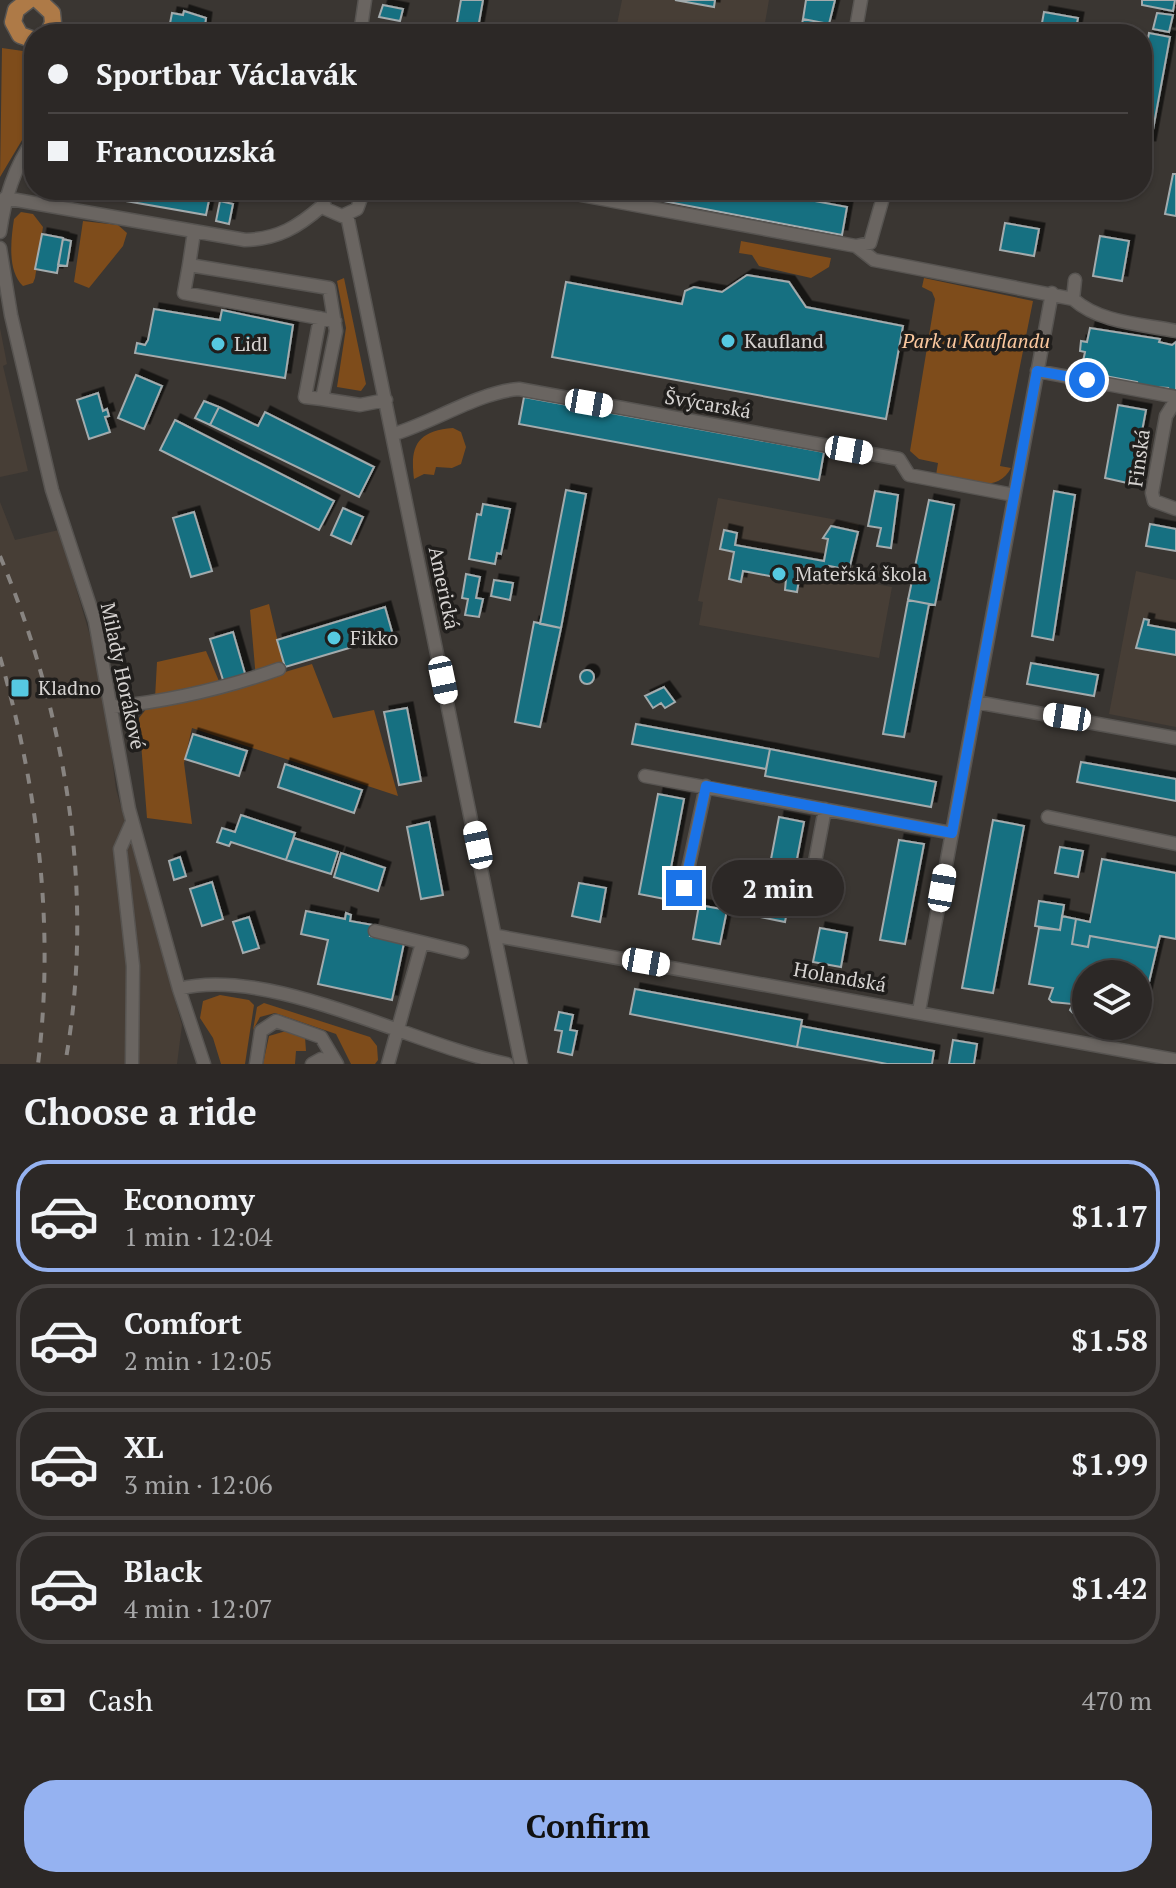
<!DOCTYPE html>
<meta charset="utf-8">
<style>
:root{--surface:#2c2826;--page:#383432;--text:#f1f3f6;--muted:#a6a6a7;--line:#484443;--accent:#95b2f1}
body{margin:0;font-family:"PT Serif",serif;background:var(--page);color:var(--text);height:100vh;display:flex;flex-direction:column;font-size:30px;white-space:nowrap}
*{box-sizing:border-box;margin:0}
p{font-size:26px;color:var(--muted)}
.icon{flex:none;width:44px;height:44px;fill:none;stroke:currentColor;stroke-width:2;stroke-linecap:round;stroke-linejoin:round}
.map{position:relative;height:1064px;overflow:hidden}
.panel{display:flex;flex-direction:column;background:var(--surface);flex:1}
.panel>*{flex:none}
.top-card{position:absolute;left:24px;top:24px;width:1128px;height:176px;border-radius:32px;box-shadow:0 2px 6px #0004,0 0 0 2px var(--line);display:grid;align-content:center;height:176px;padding:0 24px;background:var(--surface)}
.buttons{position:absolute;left:1072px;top:960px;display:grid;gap:16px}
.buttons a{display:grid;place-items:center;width:80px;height:80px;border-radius:50%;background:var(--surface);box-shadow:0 2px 6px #0004,0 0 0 2px var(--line);font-size:40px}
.end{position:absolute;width:36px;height:36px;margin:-18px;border:10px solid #1a73e8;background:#fff;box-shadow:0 0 0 4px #fff}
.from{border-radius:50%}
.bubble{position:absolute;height:56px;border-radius:28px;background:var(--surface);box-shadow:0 2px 6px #0004,0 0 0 2px var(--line);font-size:26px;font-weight:700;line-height:56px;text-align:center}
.car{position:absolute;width:24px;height:48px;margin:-24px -12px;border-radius:10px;box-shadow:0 0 6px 2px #0007;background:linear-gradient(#fff 24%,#345 0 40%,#fff 0 76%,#345 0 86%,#fff 0)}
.top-card b{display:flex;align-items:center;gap:28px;height:76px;font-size:30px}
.top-card b+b{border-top:2px solid var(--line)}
.top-card i{width:20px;height:20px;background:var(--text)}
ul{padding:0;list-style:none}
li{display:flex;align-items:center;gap:24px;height:112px;margin:0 16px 12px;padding:0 8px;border:4px solid var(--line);border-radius:32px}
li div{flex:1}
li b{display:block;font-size:30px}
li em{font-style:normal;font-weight:700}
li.active{border-color:var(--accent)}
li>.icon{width:72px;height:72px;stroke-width:1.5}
h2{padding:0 24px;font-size:36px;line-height:96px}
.pay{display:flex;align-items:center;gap:20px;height:88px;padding:0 24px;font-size:30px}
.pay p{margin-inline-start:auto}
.cta{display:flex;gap:16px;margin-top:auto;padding:16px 24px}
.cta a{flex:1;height:92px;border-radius:32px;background:var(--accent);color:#111;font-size:32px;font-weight:700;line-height:92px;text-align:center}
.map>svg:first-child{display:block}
.built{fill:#473e36}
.green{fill:#7e4c1b}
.building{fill:#187081;stroke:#a3abad;stroke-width:2;filter:url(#shadow)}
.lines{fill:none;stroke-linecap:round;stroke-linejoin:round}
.minor-casing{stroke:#575451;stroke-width:15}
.major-casing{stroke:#575451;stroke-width:19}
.minor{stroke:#6a6561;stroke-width:12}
.major{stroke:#ae7a47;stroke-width:16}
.rail{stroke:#888481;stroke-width:4;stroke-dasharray:10 10;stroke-linecap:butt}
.route{stroke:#1a73e8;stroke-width:10}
.poi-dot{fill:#56c9e1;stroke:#201e1c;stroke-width:3}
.labels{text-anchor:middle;stroke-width:7;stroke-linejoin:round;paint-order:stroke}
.poi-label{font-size:20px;fill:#d6d3d1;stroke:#201e1c;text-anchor:start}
.park-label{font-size:20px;font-style:italic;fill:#fbc89f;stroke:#201e1c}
.street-label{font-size:20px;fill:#d6d3d1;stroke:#201e1c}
</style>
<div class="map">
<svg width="1176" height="1064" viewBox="0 0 1176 1064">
<defs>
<filter id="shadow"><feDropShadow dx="5.5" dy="-5.5" stdDeviation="0" flood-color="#0009"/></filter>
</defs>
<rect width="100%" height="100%" fill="#3a3632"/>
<path class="built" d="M622 0H769L763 34H615Z
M0 328 7 364 3 366 28 471 0 477Z
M718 498 859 524 850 566 855 567 853 580 892 587 879 658 699 625 703 602 698 601Z
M0 502 15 540 59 530 101 673 116 789 182 1025 177 1064H0Z
M1136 571 1176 580V727L1109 714Z"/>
<path class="green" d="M2 48 30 52 34 120 0 177Z
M21 212 33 214 43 227 35 278 33 283 23 286C7 271 11 239 14 219Z
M83 221 118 225 127 233 123 246 89 288 74 282Z
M741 241 831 258 829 267 811 278 759 266 752 255 739 253Z
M344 278 366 384 361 391 337 387 346 328 337 281Z
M924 278 1033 301 1000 466 1011 468C996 496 962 480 936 475L938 463 919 459 910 451 935 299 932 292 922 287Z
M453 428 461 432 466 447 461 464 452 468 436 467 434 475 424 474 414 479C410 447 416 431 453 428Z
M269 604 285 672 312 664 333 718 374 710 398 796 192 728 184 763 192 824 147 818 139 718 155 698 157 662 206 651 222 688 256 679 250 610Z
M220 995 249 1000 254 1005 245 1064H221L213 1038 200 1018 203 1001Z
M264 1003 370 1037 377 1046 378 1060 375 1064H351L336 1034 275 1013 260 1017 253 1030 257 1007Z
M286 1031 305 1037 306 1051H296L295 1064H263L269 1036Z"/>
<path class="building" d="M461 0H483L477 34H455Z
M675 0H715L714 7Z
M806 0H835L829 24 803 19Z
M1142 0H1175L1173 11 1142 5Z
M383 5 403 9 400 21 379 17Z
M184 11 206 18 204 34H168L172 13 183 15Z
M1044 12 1078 18 1075 34H1040Z
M1157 13 1173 15 1169 32 1153 29Z
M803 19 824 23 822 34H800Z
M1149 33 1170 37 1150 146 1142 145V71Z
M1173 174H1176V216L1165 214Z
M63 190H211L206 215Z
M603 190H644L642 197Z
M644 190H756L847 207 842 235 642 197Z
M220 201 233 204 229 224 216 221Z
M1005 223 1039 229 1034 256 1000 250Z
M42 234 63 238 57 273 35 269Z
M1100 236 1129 241 1122 281 1093 276Z
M63 239 71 241 67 266 58 265Z
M747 275 789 282 806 307 903 326 886 419 552 357 566 282 682 304 685 291 694 287 722 292Z
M154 309 220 320 222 310 293 325 285 378 135 353 137 343 145 345 148 340Z
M1090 328 1160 339 1159 342 1172 345 1176 342V393L1167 392 1168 388 1136 386 1137 382 1100 375 1096 378 1097 374 1081 371 1085 352 1080 351 1081 341 1087 342Z
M136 375 162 386 144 429 118 418Z
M98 393 103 411 107 409 109 416 105 417 110 432 89 439 77 400Z
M524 397 824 452 819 480 519 424Z
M204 401 219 407 210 425 195 418Z
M1118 405 1146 410 1132 484 1105 478Z
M219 407 258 426 265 412 374 467 359 497 210 425Z
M175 420 334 501 319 530 160 450Z
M566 490 586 494 561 628 540 624Z
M875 491 898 495 891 548 877 546 881 528 868 526Z
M1054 491 1075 495 1053 640 1032 636Z
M929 500 954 505 935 605 908 600Z
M483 504 510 509 501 554 497 553 495 564 469 559 477 514 481 515Z
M343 508 363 517 351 544 331 535Z
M194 512 212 571 191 577 173 518Z
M1150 524 1176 529V551L1146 546Z
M831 526 858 532 849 570 829 566 826 580 807 576 809 569 801 567 797 592 785 590 786 579 743 571 741 582 729 579 734 552 720 549 724 530 737 533 735 545 824 561 828 539 823 538Z
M466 574 480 577 476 598 483 599 479 617 465 615 468 599 462 598Z
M494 580 513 583 510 600 491 596Z
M908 600 929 604 904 737 883 734Z
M385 607 393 635 285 667 277 640Z
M1144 619 1149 620 1148 625 1176 630V655L1136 648Z
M534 622 561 628 540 727 515 722Z
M233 632 246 677 224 683 210 639Z
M1031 663 1098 675 1094 696 1027 684Z
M580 677a7 7 0 1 1 14 0a7 7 0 1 1-14 0Z
M664 687 675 702 665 708 661 703 653 708 645 696Z
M407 708 421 781 399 785 384 712Z
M636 724 770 749 766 769 632 744Z
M193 734 247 751 239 776 185 759Z
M770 749 936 782 931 807 765 776Z
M1081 762 1176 779V801L1077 782Z
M285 764 362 790 354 813 278 787Z
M658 794 684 799 665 899 639 894Z
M241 815 295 833 286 860 231 842 229 846 217 842 222 828 235 832Z
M779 817 804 822 785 922 760 917Z
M993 820 1024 826 993 993 962 988Z
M429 822 443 895 421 899 407 827Z
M294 838 338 852 331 874 286 860Z
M899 840 924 844 905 944 880 940Z
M1060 847 1083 851 1078 877 1055 873Z
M341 853 385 868 378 891 334 877Z
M180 857 186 876 174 880 169 861Z
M1102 859 1176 873V939L1160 936 1157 948 1090 936 1088 947 1072 944 1076 919 1090 922Z
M212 882 223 919 202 926 190 889Z
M579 883 606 888 600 922 572 916Z
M1039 901 1064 905 1060 930 1035 926Z
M699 905 727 910 720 944 693 939Z
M306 911 345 919 346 913 351 915 350 921 373 925 370 936 404 943 392 1000 318 984 328 940 301 934Z
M1062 916 1076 919 1072 944 1088 947 1090 936 1157 948 1142 1012 1138 1011V974H1086V1013H1073L1070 1010 1073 1004 1052 1002 1049 999 1053 988 1029 984 1039 928 1060 930Z
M249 917 259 948 243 953 233 922Z
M820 928 847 933 841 967 813 962Z
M635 989 802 1020 797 1047 630 1014Z
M559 1012 573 1015 570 1030 577 1031 572 1055 558 1052 562 1031 555 1030Z
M801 1026 934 1051 932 1064H887L797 1047Z
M953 1040 977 1044 974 1064H949Z"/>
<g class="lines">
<defs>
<path id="minor" d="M360 34 365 0
M855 34 861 0
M318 190 326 209 342 216 357 209 364 190
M492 190H501
M554 190 856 246 870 243 882 201 877 193 868 190
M5 198 245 240C278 239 298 227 322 206
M347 215 521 1064
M0 232C5 197 14 168 34 139
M194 232 189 265 329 288 336 331 322 399 360 405 386 400
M856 246 874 260 1073 299 1075 280
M0 248 11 315 52 490 95 621 129 809 179 989 204 1064
M189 265 184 293 335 321
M1073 299C1100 323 1141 324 1176 331
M320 318 305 397 322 399
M1037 371 1176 397
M1176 400 1166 416 1152 493 1154 501 1176 509
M394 434C434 422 479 392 519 389L899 459 909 475 1014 495
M976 702 1176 738
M111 707C170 701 223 689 279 669
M645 776 952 833
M1048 817 1176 844
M684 888 706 786
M806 909 825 809
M375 931 462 952
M497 936 1176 1060
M179 989C268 965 413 1045 507 1064
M919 1011 1052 293
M132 1064 133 966 120 849 132 822
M256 1064 261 1031 276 1021 321 1037 337 1064
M312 1064 321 1059 335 1064
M388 1064 422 943"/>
<path id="major" d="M29 0 16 10 13 22 20 35 34 40
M38 0 52 13 53 23 48 34"/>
</defs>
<use href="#minor" class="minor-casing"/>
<use href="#major" class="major-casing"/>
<use href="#minor" class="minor"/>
<use href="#major" class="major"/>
<path class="rail" d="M0 556C66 713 96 895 65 1064
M0 657C38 789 55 927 38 1064"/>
</g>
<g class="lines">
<path class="route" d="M684 888 706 786 952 833 1037 371 1087 380"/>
</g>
<g class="poi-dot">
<circle cx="728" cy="341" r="8"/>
<circle cx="218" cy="344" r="8"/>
<circle cx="779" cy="574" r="8"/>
<circle cx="334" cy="638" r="8"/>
<rect x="10" y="678" width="20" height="20" rx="4"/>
</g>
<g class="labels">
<g class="poi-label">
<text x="744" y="348">Kaufland</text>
<text x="234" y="351">Lidl</text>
<text x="795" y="581">Mateřská škola</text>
<text x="350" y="645">Fikko</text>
<text x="38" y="695">Kladno</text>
</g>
<g class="park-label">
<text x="976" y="348">Park u Kauflandu</text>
</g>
<g class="street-label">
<text transform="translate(708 404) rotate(10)" y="7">Švýcarská</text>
<text transform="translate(1139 458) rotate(-82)" y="7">Finská</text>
<text transform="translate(444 588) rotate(78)" y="7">Americká</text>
<text transform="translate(123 676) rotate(78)" y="7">Milady Horákové</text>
<text transform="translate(840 977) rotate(10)" y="7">Holandská</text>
</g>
</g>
</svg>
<div class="buttons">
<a><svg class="icon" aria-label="layers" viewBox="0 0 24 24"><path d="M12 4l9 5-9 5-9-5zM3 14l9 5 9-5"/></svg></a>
</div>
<i class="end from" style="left:1087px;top:380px"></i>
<i class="end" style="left:684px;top:888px"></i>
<div class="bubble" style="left:712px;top:860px;width:132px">2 min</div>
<i class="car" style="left:589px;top:403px;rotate:100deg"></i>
<i class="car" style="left:849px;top:450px;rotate:100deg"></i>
<i class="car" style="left:443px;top:680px;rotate:168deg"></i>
<i class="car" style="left:1067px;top:717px;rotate:279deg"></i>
<i class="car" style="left:478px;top:845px;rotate:348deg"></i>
<i class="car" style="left:942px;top:888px;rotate:10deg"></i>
<i class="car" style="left:646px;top:962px;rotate:100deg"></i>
<div class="top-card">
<b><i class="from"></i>Sportbar Václavák</b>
<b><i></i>Francouzská</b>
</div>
</div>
<section class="panel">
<h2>Choose a ride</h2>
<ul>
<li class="active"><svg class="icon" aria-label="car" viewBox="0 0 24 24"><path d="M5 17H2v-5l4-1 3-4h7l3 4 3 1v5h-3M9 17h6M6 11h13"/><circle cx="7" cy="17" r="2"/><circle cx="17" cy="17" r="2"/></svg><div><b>Economy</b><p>1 min · 12:04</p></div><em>$1.17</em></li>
<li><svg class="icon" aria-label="car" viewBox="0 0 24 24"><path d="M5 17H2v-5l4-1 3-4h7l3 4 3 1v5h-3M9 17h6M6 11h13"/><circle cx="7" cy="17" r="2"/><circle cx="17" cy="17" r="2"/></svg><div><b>Comfort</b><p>2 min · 12:05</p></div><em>$1.58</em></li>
<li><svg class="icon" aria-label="car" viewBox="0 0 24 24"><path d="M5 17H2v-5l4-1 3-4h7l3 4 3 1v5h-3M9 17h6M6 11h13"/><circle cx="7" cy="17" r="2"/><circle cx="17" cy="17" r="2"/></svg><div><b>XL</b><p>3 min · 12:06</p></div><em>$1.99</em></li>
<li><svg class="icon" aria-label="car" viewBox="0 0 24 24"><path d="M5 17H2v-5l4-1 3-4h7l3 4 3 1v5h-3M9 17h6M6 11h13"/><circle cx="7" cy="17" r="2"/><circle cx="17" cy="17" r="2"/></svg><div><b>Black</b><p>4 min · 12:07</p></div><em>$1.42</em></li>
</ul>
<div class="pay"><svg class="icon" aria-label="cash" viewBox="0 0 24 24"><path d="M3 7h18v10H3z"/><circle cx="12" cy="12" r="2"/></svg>Cash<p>470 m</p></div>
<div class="cta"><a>Confirm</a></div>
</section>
